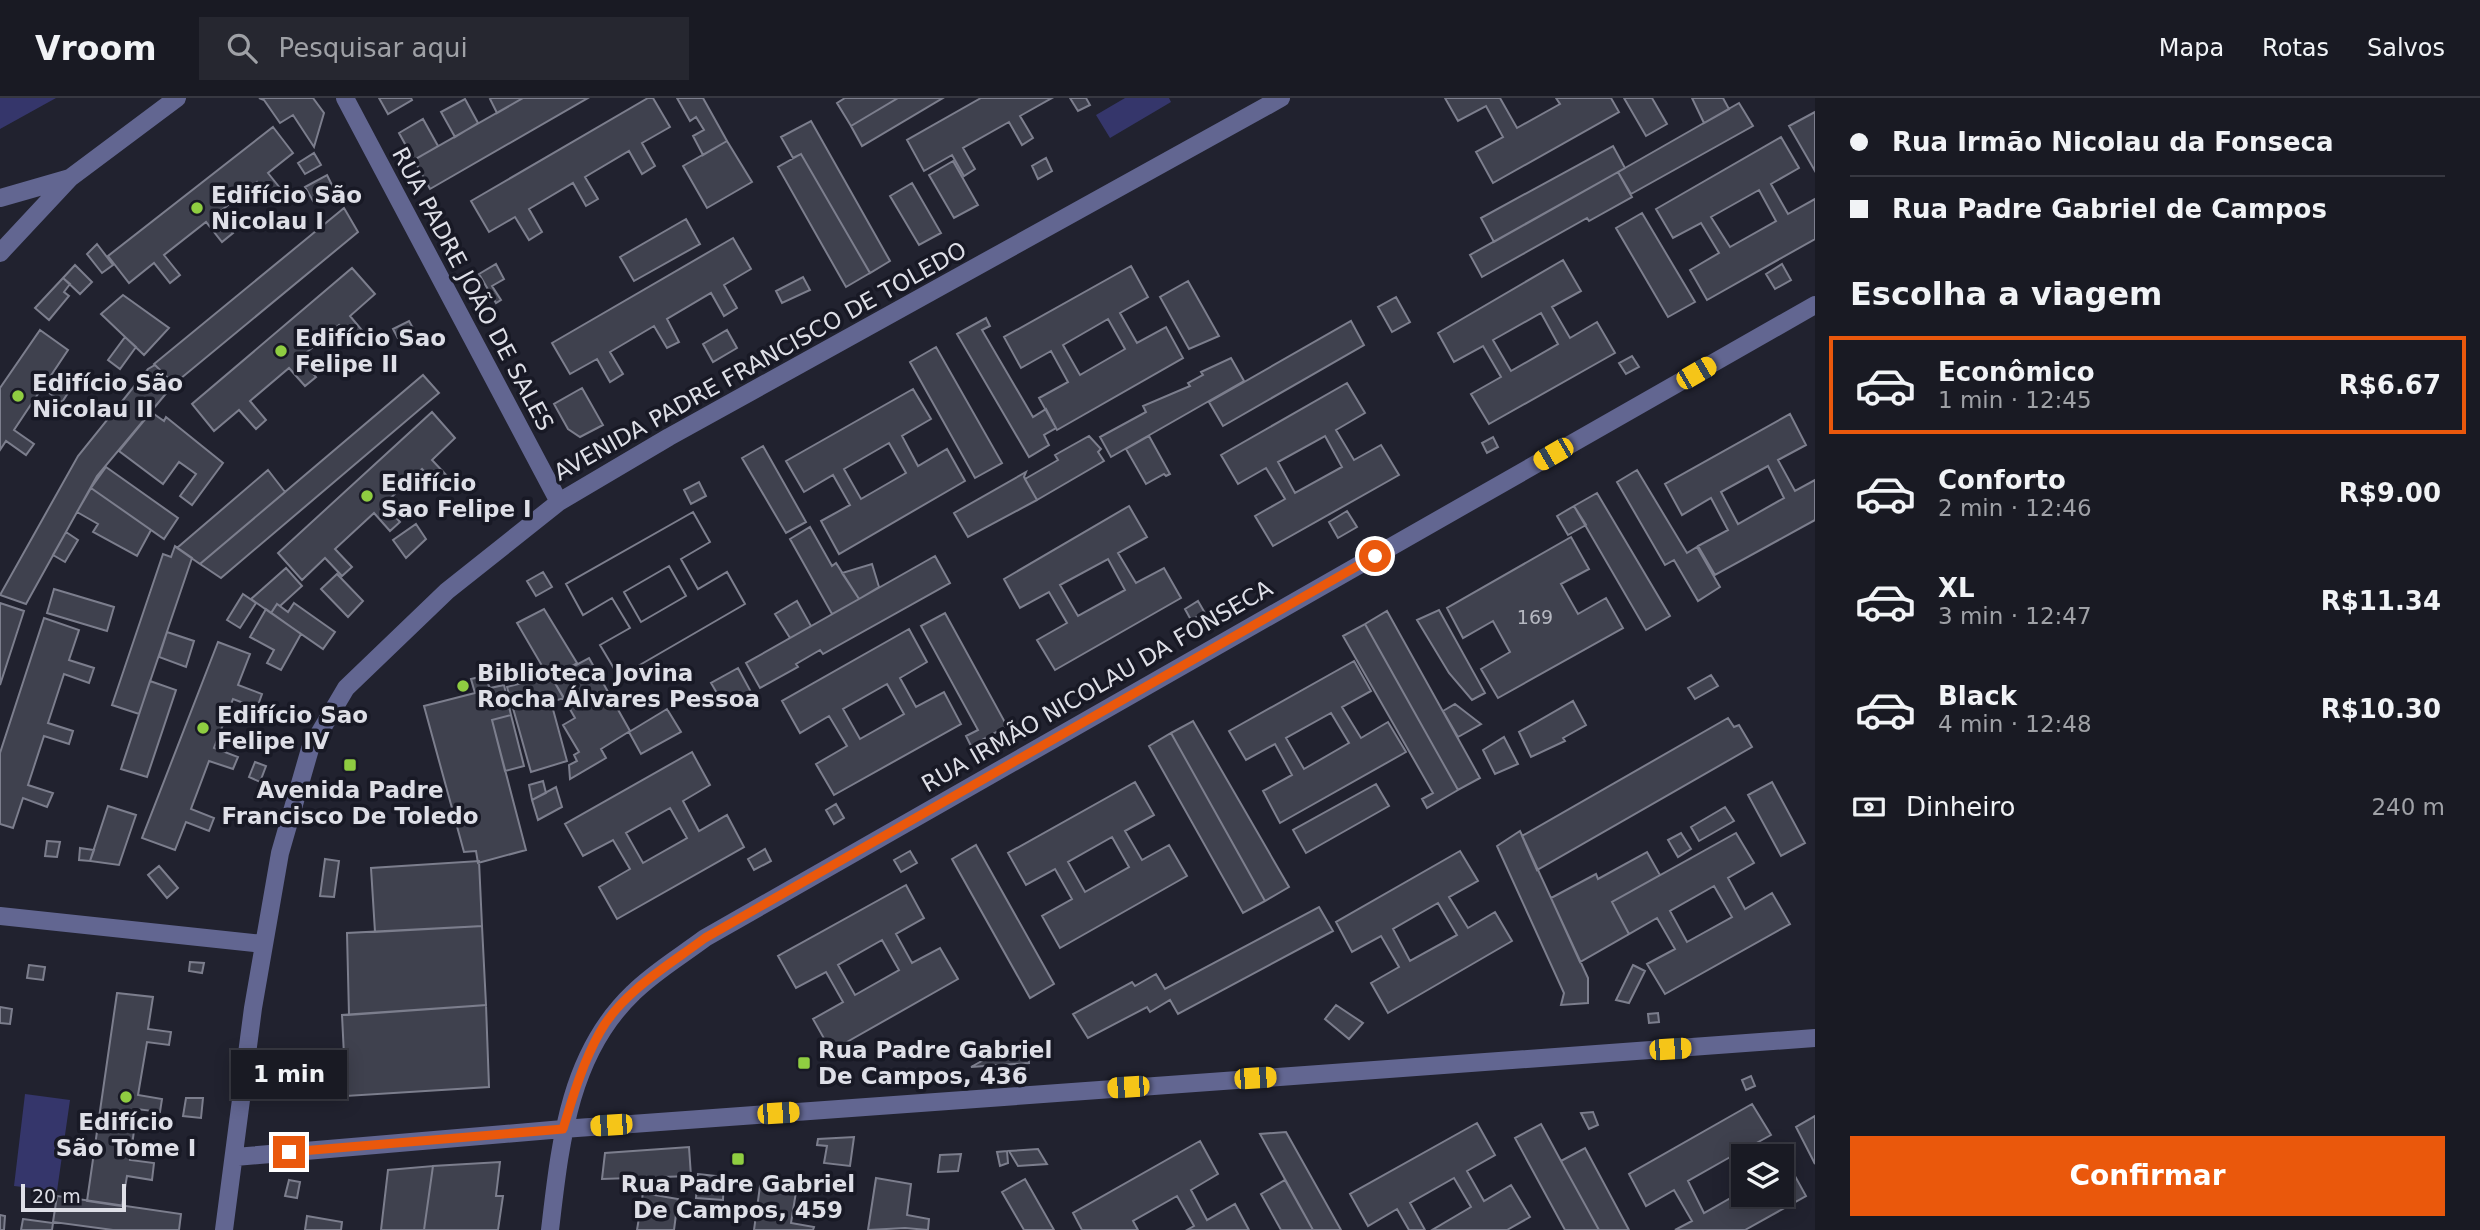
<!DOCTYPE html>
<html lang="pt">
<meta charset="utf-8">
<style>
:root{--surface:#191a23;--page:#262730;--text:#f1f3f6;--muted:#9fa1a6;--line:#373841;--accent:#ea580c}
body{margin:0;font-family:"DejaVu Sans",sans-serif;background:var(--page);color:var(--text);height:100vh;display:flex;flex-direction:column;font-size:26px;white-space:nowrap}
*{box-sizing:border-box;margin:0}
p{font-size:23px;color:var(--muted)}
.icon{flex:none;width:38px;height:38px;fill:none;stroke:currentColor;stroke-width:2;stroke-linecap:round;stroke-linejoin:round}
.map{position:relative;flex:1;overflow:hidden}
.panel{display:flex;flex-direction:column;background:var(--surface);width:665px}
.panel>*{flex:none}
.top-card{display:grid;align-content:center;height:154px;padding:0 35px;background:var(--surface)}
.tools{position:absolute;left:1731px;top:1046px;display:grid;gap:14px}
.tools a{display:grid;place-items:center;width:63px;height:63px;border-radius:0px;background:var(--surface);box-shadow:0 4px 18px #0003,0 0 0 2px var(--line);font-size:35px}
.scale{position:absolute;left:21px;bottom:18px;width:105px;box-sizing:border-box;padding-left:7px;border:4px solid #dedfe7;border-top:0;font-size:19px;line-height:24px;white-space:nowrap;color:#dedfe7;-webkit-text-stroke:5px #181925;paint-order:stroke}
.end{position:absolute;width:32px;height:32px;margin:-16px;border:9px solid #ea580c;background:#fff;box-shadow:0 0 0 4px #fff}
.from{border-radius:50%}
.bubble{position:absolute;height:49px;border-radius:0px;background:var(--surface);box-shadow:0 4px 18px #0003,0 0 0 2px var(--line);font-size:23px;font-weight:700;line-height:49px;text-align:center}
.car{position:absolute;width:21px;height:42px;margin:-21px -10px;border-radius:9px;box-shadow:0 0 5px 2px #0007;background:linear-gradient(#f5c518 24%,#345 0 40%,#f5c518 0 76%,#345 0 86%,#f5c518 0)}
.top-card b{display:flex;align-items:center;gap:24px;height:66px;font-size:26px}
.top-card b+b{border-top:2px solid var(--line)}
.top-card i{width:18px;height:18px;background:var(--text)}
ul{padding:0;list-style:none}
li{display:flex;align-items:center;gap:21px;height:98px;margin:0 14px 10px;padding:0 21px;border:4px solid transparent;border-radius:0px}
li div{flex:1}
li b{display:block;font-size:26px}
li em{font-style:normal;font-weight:700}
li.on{border-color:var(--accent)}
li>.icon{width:63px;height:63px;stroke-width:1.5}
h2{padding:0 35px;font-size:32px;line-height:84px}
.pay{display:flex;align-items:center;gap:18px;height:77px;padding:0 35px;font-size:26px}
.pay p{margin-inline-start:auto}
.button{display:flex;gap:14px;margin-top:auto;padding:14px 35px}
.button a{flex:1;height:80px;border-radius:0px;background:var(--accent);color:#fff;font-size:28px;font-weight:700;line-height:80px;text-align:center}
header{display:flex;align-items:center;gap:42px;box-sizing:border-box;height:98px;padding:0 35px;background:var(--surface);border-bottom:2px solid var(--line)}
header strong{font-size:33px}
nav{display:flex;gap:38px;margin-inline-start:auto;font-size:24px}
.search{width:490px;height:63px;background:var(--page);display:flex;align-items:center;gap:18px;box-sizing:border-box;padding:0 24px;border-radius:0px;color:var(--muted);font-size:26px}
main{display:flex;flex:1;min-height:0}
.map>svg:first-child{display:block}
.green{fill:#35366b}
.building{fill:#3f414e;stroke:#7c7e8d;stroke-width:2;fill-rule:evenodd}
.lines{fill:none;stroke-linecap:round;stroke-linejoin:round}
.minor{stroke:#626691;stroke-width:18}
.route{stroke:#ea580c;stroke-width:9}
.poi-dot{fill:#8fcd41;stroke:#181925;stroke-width:2.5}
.labels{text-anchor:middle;stroke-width:7;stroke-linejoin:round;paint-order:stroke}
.number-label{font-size:19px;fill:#b6b8c1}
.poi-label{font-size:23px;font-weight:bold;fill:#dedfe7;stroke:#181925;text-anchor:start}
.street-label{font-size:23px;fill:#dedfe7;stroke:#181925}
</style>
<header>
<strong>Vroom</strong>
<div class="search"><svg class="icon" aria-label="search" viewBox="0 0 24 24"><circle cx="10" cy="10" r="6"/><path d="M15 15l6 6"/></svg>Pesquisar aqui</div>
<nav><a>Mapa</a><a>Rotas</a><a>Salvos</a></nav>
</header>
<main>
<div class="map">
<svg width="1815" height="1132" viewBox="0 0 1815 1132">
<rect width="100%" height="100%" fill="#21222f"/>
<path class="green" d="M0 0H56L0 31Z
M1125 0H1169L1171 4 1110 40 1096 17Z
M25 996 70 1002 57 1093 14 1088Z"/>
<path class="building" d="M259 0H313L324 15 314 49 293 17 280 25 264 2Z
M379 0H411L412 2 388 16Z
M492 0H523L497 15 490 1Z
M523 0H588L430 91 414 62Z
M648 0H653L670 29 642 45 655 68 642 76 629 53 585 79 598 101 586 108 573 85 529 111 542 134 529 142 515 119 489 134 471 103Z
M677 0H703L727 43 703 57 693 38 704 32 696 19 690 23Z
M845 0H898L851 28 837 5Z
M898 0H943L862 48 851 28Z
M981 0H1052L1020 18 1033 40 1022 47 1009 24 963 50 975 71 964 78 952 57 924 73 907 42Z
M1070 0H1086L1090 7 1078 13Z
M1445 0H1500L1517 30 1560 6 1556 0H1611L1619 14 1493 85 1476 54 1503 39 1486 8 1458 23Z
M1624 0H1652L1667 26 1646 38Z
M1692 0H1723L1729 11 1704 25Z
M465 1 478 25 455 39 441 14Z
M1739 5 1753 28 1631 96 1618 74Z
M1815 14V73L1789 28Z
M423 21 438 48 414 62 399 35Z
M811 23 890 163 870 175 801 56 793 60 781 39Z
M273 29 293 55 268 75 284 95 273 104 257 84 217 116 233 135 222 144 206 124 164 157 180 177 170 185 154 165 129 185 108 158Z
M1781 39 1799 70 1771 86 1788 116 1815 101V141L1707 202 1690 172 1719 155 1701 125 1673 140 1656 111ZM1759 92 1776 123 1730 149 1711 119Z
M727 43 752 84 707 110 683 68Z
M1613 48 1625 70 1494 144 1481 120Z
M314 55 321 67 305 76 298 65Z
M801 56 870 175 846 189 778 69Z
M1046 60 1052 73 1038 81 1032 68Z
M953 63 978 107 954 120 929 77Z
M1618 74 1632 99 1589 123 1587 120 1482 179 1470 157Z
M327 77 334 91 313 103 305 89Z
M912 85 941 135 919 147 890 98Z
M344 110 358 134 174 286 154 266Z
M1642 115 1695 204 1668 219 1616 130Z
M686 121 700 146 634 183 620 159Z
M733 140 751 171 724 187 737 210 724 218 711 195 667 221 679 244 667 250 654 228 610 254 623 276 610 284 597 261 570 276 552 245Z
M97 146 113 167 102 175 87 156Z
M1563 162 1581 193 1552 209 1570 240 1597 224 1615 255 1489 326 1471 296 1501 279 1483 248 1454 264 1438 235ZM1541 215 1558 246 1511 273 1493 242Z
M496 166 504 181 492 188 501 202 496 205 479 176Z
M1782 166 1791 182 1775 191 1766 176Z
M75 167 92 184 80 196 63 180Z
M1131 168 1148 199 1120 215 1137 245 1166 229 1183 260 1057 332 1039 300 1068 284 1051 253 1021 270 1004 239ZM1108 221 1125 251 1080 277 1063 247Z
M352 170 375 196 350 218 366 237 355 246 339 227 300 260 316 279 305 288 289 270 250 303 266 322 256 331 239 312 214 333 192 306Z
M803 179 810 192 782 205 776 193Z
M63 180 70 186 64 194 69 198 49 222 35 210Z
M1188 183 1219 238 1189 251 1160 199Z
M123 197 169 230 144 257 101 216Z
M1396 199 1410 224 1392 234 1378 209Z
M986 220 990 228 982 232 1033 319 1046 311 1056 330 1044 337 1049 347 1029 359 957 236Z
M409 223 418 239 402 248 393 231Z
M1351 223 1364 247 1223 328 1209 304Z
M40 232 68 252 50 279 70 292 62 304 42 290 14 332 34 346 26 357 6 343 0 352V290Z
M727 232 737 250 713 264 703 246Z
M125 239 136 249 120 271 108 262Z
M936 249 1002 365 975 380 910 264Z
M1632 258 1639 269 1626 276 1619 265Z
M1231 260 1244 283 1111 359 1100 339 1146 314 1143 308 1190 288 1188 285 1203 277 1201 274Z
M155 267 174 286 97 378 26 506 0 497 78 358 148 271Z
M423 277 439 295 221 480 200 466Z
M1347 285 1365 315 1336 332 1354 362 1381 347 1399 377 1273 448 1255 418 1285 401 1266 370 1238 386 1221 357ZM1325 338 1342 369 1295 395 1278 364Z
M582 290 603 327 580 339 568 331 554 306Z
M913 291 931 321 902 338 918 368 947 351 965 383 839 456 821 423 850 407 833 377 804 394 786 363ZM889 345 906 375 861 401 844 371Z
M151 314 164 323 166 319 223 365 192 407 180 398 196 376 179 364 163 386 119 353Z
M432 314 455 340 432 362 449 380 439 389 422 371 384 406 400 424 390 433 374 415 335 451 352 469 342 478 325 460 302 482 278 455Z
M1790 316 1806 347 1778 362 1795 393 1815 382V422L1715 477 1698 448 1728 432 1711 400 1682 417 1665 386ZM1768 368 1784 400 1738 426 1721 394Z
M1089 338 1101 351 1098 354 1104 363 1037 402 1025 381 1058 362 1055 357Z
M1149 338 1170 376 1166 378 1164 376 1146 386 1126 351Z
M1493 339 1498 349 1487 355 1482 345Z
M763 348 806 424 786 435 742 360Z
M106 369 178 420 164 441 91 390Z
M268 372 285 394 200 466 177 450Z
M1637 372 1687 455 1697 449 1720 489 1698 503 1674 462 1665 467 1617 384Z
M1026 374 1024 379 1037 402 968 439 954 415Z
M699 384 706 398 691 406 684 392Z
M91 390 151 432 137 458 93 434 98 426 77 414Z
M1597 395 1670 518 1646 532 1574 408Z
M1129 408 1147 439 1118 455 1136 485 1164 470 1181 500 1055 572 1037 542 1067 525 1049 494 1020 510 1004 481ZM1108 461 1125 492 1078 518 1060 487Z
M1574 408 1586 427 1568 437 1557 418Z
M1347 413 1357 429 1338 440 1329 424Z
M693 414 710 444 681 461 698 491 727 474 745 506 619 579 600 547 630 530 612 500 583 517 566 486ZM669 468 686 498 641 524 624 494Z
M693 414 710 444 681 461 698 491 727 474 745 506 619 579 600 547 630 530 612 500 583 517 566 486Z
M416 426 426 441 406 460 393 442Z
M810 429 832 468 836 465 859 501 832 516 790 441Z
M66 434 78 442 65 464 53 457Z
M1571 439 1589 471 1561 486 1578 516 1606 500 1623 530 1498 600 1481 571 1510 554 1493 523 1463 540 1447 510Z
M175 448 192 460 139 616 112 607 163 456 171 459Z
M935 458 950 485 823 556 820 552 796 566 798 569 760 590 746 565Z
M872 466 879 489 859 501 842 475Z
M669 468 686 498 641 524 624 494Z
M286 470 302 488 280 508 277 506 271 515 251 501Z
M543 474 552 489 536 498 527 483Z
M337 476 363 503 348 519 321 491Z
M54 491 114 509 107 533 47 515Z
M243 496 256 505 240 530 227 522Z
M797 503 811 528 790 540 775 516Z
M1198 503 1205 515 1191 522 1185 511Z
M0 505 24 513 0 587Z
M294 505 335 534 323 551 271 515 277 506 288 514Z
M266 511 301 536 281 572 267 565 274 552 250 539Z
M544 511 577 565 552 580 564 600 551 604 567 663 531 674 507 589 548 578 517 525Z
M1439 512 1485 595 1472 602 1449 575 1417 522Z
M1387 513 1480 680 1458 692 1365 526Z
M945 515 1007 628 971 648 966 638 978 632 921 528Z
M44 520 79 532 69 562 94 570 89 585 64 576 48 625 73 633 69 646 44 638 28 687 53 695 47 709 23 700 13 730 0 726V655Z
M1365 526 1458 692 1427 710 1422 701 1433 695 1343 538Z
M909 531 927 564 900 580 916 609 944 594 961 626 834 697 816 666 847 648 829 618 800 635 782 603ZM887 586 904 616 860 641 843 611Z
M167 534 194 543 186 569 159 559Z
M218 544 250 556 238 587 262 596 257 610 233 601 214 650 238 659 233 671 209 663 191 711 214 720 209 733 186 724 175 752 142 740Z
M589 560 630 633 601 651 606 660 570 681 569 667 577 663 574 657 579 654 563 627 575 620 552 580Z
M1354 563 1371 593 1342 609 1361 640 1388 624 1406 654 1280 725 1263 693 1292 677 1275 646 1246 662 1229 633ZM1331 615 1349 645 1304 671 1286 640Z
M738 570 751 594 725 609 711 585Z
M1711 577 1718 588 1695 601 1688 590Z
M484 578 490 590 504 587 511 617 492 622 526 752 478 765 476 753 464 754 424 608 475 595 471 581Z
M150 583 176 592 147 679 121 671Z
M1573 603 1586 627 1563 640 1565 643 1531 659 1519 634Z
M1455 606 1481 626 1458 639 1443 613Z
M667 611 681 634 641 656 629 634Z
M511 617 524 668 505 673 492 622Z
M1728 620 1734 629 1739 627 1752 649 1537 772 1522 738Z
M1193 623 1289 789 1265 803 1171 635Z
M1171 635 1265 803 1243 815 1149 648Z
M1504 639 1518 666 1495 676 1483 652Z
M692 654 710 687 683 703 699 733 727 717 744 749 617 821 599 789 630 771 613 742 583 758 565 726ZM670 710 687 740 643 765 626 735Z
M255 664 266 668 260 684 249 679Z
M543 683 546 695 532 702 529 687Z
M1135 684 1154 717 1125 733 1142 762 1169 747 1187 778 1060 850 1042 818 1072 801 1055 771 1026 787 1008 755ZM1112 739 1129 769 1085 794 1068 764Z
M1772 684 1805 745 1781 758 1748 697Z
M1376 686 1389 708 1306 755 1293 732Z
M556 689 562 709 538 722 532 702Z
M836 706 844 720 834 726 826 712Z
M108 708 136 717 119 767 90 763Z
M1725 709 1734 723 1699 743 1691 729Z
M1520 733 1588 880V905L1561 907 1564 895 1497 748Z
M1681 735 1691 751 1678 759 1668 742Z
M1736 735 1754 765 1728 780 1745 811 1772 795 1790 826 1665 896 1647 866 1675 851 1657 820 1629 836 1612 804ZM1714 788 1732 819 1687 844 1670 813Z
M47 743 60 744 57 759 45 758Z
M976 747 1054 886 1030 900 952 761Z
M80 750 94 752 90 763 79 762Z
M765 751 771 763 754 772 748 761Z
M910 753 917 765 901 774 894 762Z
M1460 753 1478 783 1449 799 1468 830 1495 814 1512 843 1388 915 1371 885 1399 869 1381 838 1352 854 1336 824ZM1438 805 1457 837 1410 863 1393 831Z
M1647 754 1660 777 1612 804 1629 836 1580 864 1551 800 1596 776 1598 781Z
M325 761 339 763 334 799 320 798Z
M479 763 482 828 375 834 371 770Z
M159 768 178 790 167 800 148 777Z
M906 787 924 820 896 836 912 865 940 850 958 881 831 953 813 921 843 904 826 874 796 890 778 858ZM882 842 899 872 855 897 838 867Z
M1319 809 1333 833 1178 916 1170 902 1150 914 1147 909 1088 940 1073 916 1132 884 1135 888 1156 876 1165 891Z
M482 828 486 907 349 917 347 835Z
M190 864 204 865 202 875 189 873Z
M29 867 45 869 43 882 27 880Z
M1633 867 1645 873 1629 905 1616 902Z
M117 895 153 899 148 931 171 934 169 947 147 944 138 997 162 1001 160 1014 137 1011 130 1062 154 1065 152 1082 127 1078 122 1108 87 1103Z
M486 907 489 989 346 998 342 917Z
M1336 907 1363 925 1349 941 1325 921Z
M0 909 12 911 10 926 0 925Z
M1658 915 1659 924 1649 925 1648 916Z
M1028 950 1029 965 971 969 998 954Z
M1751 978 1755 988 1746 992 1742 982Z
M186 1000H203L201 1020 183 1018Z
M1752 1006 1771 1037 1744 1052 1748 1059H1743V1077L1732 1058 1688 1083 1704 1115 1743 1093V1097H1782V1071L1789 1067 1806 1098 1745 1132H1675L1692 1123 1674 1092 1646 1108 1629 1076Z
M1593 1014 1598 1027 1589 1031 1581 1015Z
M1815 1018V1066L1796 1029Z
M1477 1025 1495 1057 1467 1073 1484 1103 1511 1087 1530 1119 1507 1132H1432L1471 1109 1454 1080 1410 1105 1425 1132H1409L1397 1111 1368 1128 1350 1096Z
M1541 1026 1561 1063 1599 1132H1565L1515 1040Z
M1286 1034 1341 1132H1313L1260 1036Z
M854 1039 850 1068 824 1065 827 1048 817 1047 818 1041Z
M1200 1043 1218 1076 1191 1092 1207 1122 1235 1106 1249 1132H1187L1194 1128 1177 1098 1133 1123 1138 1132H1082L1073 1115Z
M689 1049 691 1078 602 1081 605 1055Z
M1585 1050 1629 1132H1599L1561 1063Z
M1038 1051 1047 1066 1018 1068 1009 1053Z
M1007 1053 1008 1065 1000 1068 997 1054Z
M961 1056 958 1073 938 1074 940 1057Z
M500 1064 496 1098H503L498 1132H424L433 1068Z
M433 1068 424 1132H381L388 1072Z
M698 1076 724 1079 723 1102 696 1100Z
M876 1080 911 1086 907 1117 929 1121 928 1132 905 1130 868 1132Z
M1025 1081 1054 1132H1024L1002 1094Z
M289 1082 300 1084 297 1100 285 1098Z
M1285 1082 1313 1132H1281L1261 1096Z
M760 1088 796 1094 791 1125 814 1129 813 1132H754Z
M643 1095 678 1101 674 1132H637Z
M57 1098 181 1116 179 1132H113L53 1124Z
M0 1117 5 1118 4 1132H0Z
M307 1118 342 1124 341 1132H305Z
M23 1121 53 1125 52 1132H21Z"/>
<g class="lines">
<path class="minor" d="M345 0 559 404
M0 100 70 80
M0 155 70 80 177 0
M0 818 263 846
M235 1059 563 1031 1815 940
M224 1132 253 910 280 755 310 651 346 590 447 493 559 404 669 339 1281 0
M550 1132C560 1048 568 957 633 895 654 874 681 858 705 840L1815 207"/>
</g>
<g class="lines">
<path class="route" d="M289 1054 563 1031C573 998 583 964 600 934 622 894 669 867 705 840L1375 458"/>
</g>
<g class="poi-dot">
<circle cx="197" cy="110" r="7"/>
<circle cx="281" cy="253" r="7"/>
<circle cx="18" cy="298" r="7"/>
<circle cx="367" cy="398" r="7"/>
<circle cx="463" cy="588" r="7"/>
<circle cx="203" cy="630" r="7"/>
<rect x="343" y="660" width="14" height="14" rx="3.5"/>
<rect x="797" y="958" width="14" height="14" rx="3.5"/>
<circle cx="126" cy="999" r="7"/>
<rect x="731" y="1054" width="14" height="14" rx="3.5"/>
</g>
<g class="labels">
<g class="number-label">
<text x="1535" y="526">169</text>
</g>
<g class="poi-label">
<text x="211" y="105">Edifício São<tspan x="211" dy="26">Nicolau I</tspan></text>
<text x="295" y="248">Edifício Sao<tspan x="295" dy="26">Felipe II</tspan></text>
<text x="32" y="293">Edifício São<tspan x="32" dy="26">Nicolau II</tspan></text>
<text x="381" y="393">Edifício<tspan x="381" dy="26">Sao Felipe I</tspan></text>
<text x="477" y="583">Biblioteca Jovina<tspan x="477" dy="26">Rocha Álvares Pessoa</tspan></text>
<text x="217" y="625">Edifício Sao<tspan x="217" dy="26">Felipe IV</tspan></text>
<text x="350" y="700" text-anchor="middle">Avenida Padre<tspan x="350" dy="26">Francisco De Toledo</tspan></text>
<text x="818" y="960">Rua Padre Gabriel<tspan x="818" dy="26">De Campos, 436</tspan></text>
<text x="126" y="1032" text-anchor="middle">Edifício<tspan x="126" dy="26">São Tome I</tspan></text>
<text x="738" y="1094" text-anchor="middle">Rua Padre Gabriel<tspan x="738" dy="26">De Campos, 459</tspan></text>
</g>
<g class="street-label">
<text transform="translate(473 191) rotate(62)" y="8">RUA PADRE JOÃO DE SALES</text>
<text transform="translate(760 263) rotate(-29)" y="8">AVENIDA PADRE FRANCISCO DE TOLEDO</text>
<text transform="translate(1097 588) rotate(-30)" y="8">RUA IRMÃO NICOLAU DA FONSECA</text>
</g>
</g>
</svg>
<div class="tools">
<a><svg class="icon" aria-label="layers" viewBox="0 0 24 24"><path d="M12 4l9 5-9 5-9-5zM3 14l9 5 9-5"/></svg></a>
</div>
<div class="scale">20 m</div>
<i class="end from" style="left:1375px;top:458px"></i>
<i class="end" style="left:289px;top:1054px"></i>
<div class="bubble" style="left:231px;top:952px;width:116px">1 min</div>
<i class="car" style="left:1696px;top:275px;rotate:60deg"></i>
<i class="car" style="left:1553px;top:356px;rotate:240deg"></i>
<i class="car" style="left:1670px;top:951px;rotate:86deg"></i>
<i class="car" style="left:1255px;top:980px;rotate:86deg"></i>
<i class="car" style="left:1128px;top:989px;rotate:266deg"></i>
<i class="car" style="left:778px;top:1015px;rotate:86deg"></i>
<i class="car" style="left:611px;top:1027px;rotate:266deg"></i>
</div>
<section class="panel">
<div class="top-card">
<b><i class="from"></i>Rua Irmão Nicolau da Fonseca</b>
<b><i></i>Rua Padre Gabriel de Campos</b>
</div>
<h2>Escolha a viagem</h2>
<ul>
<li class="on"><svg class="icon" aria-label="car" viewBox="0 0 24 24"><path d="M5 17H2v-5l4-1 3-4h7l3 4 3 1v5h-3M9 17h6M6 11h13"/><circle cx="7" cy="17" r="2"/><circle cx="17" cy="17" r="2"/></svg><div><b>Econômico</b><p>1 min · 12:45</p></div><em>R$6.67</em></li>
<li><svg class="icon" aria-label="car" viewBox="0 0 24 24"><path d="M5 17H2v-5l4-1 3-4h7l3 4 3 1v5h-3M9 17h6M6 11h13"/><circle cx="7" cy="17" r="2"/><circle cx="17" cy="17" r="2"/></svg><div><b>Conforto</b><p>2 min · 12:46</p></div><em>R$9.00</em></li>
<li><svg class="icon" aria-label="car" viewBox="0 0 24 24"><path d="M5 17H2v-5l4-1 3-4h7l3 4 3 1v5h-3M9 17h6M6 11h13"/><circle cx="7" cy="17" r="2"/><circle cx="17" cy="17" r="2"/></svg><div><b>XL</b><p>3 min · 12:47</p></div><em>R$11.34</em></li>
<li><svg class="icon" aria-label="car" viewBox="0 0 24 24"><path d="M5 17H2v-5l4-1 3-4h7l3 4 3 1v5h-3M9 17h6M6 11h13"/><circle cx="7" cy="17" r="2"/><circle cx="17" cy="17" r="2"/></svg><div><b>Black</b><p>4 min · 12:48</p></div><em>R$10.30</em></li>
</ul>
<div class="pay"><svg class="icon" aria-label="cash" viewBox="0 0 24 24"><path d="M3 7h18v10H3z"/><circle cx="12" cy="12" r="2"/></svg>Dinheiro<p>240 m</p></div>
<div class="button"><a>Confirmar</a></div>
</section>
</main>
